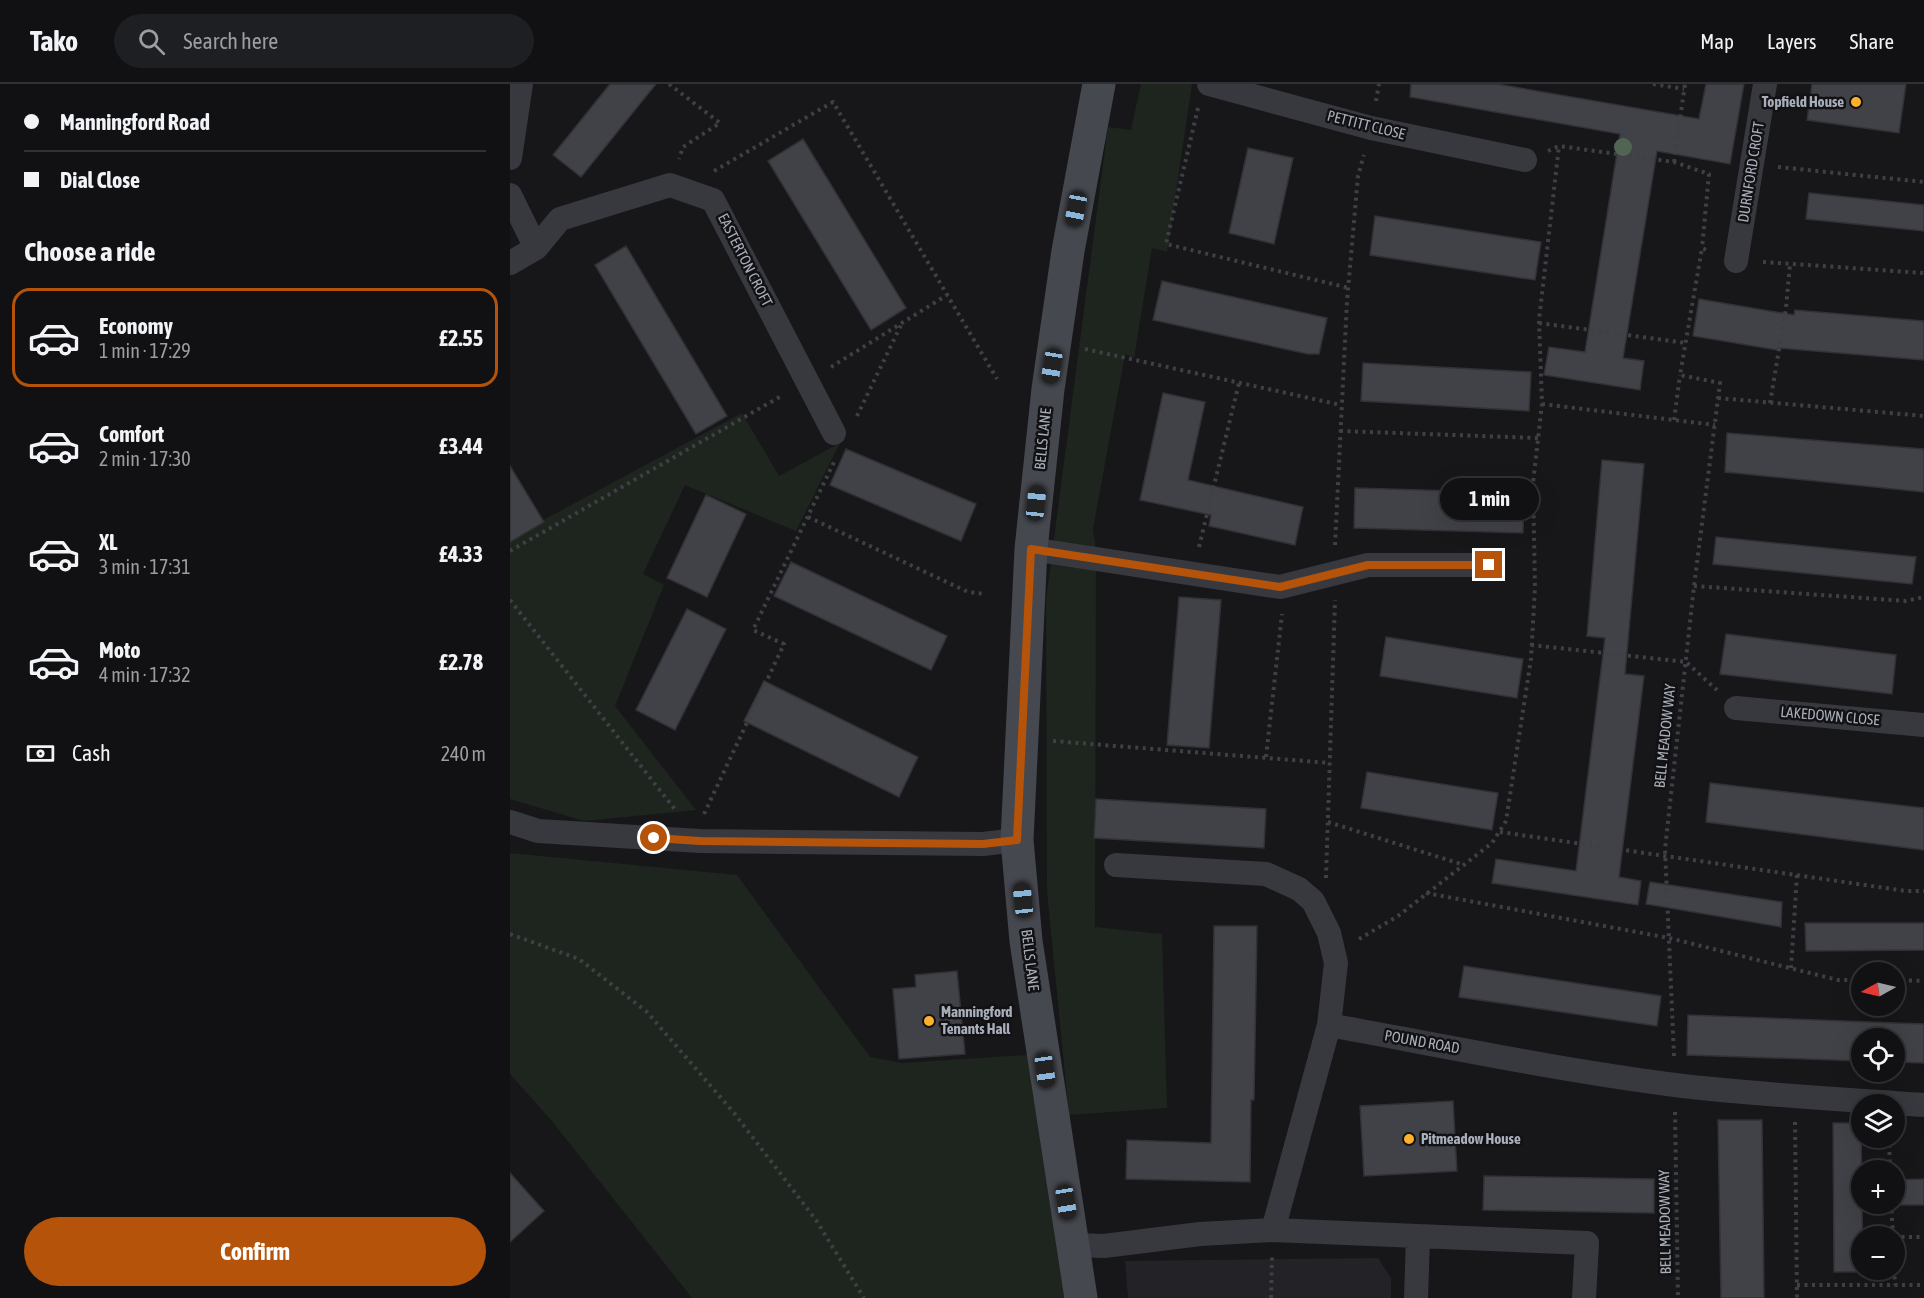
<!DOCTYPE html>
<meta charset="utf-8">
<style>
:root{--surface:#111114;--page:#1e1f22;--text:#f1f3f6;--muted:#9c9da0;--line:#303134;--accent:#b45309}
body{margin:0;font-family:"Asap Condensed",sans-serif;background:var(--page);color:var(--text);height:100vh;display:flex;flex-direction:column;font-size:22px;white-space:nowrap}
*{box-sizing:border-box;margin:0}
p{font-size:20px;color:var(--muted)}
.icon{flex:none;width:33px;height:33px;fill:none;stroke:currentColor;stroke-width:2;stroke-linecap:round;stroke-linejoin:round}
.map{position:relative;flex:1;overflow:hidden}
.panel{display:flex;flex-direction:column;background:var(--surface);width:510px}
.panel>*{flex:none}
.hud{display:grid;align-content:center;height:132px;padding:0 24px;background:var(--surface)}
.needle{width:39px;rotate:262deg}
.tools{position:absolute;left:1341px;top:878px;display:grid;gap:12px}
.tools a{display:grid;place-items:center;width:54px;height:54px;border-radius:50%;background:var(--surface);box-shadow:0 6px 24px #0002,0 0 0 2px var(--line);font-size:30px}
.end{position:absolute;width:27px;height:27px;margin:-14px;border:8px solid #b45309;background:#fff;box-shadow:0 0 0 3px #fff}
.from{border-radius:50%}
.bubble{position:absolute;height:42px;border-radius:21px;background:var(--surface);box-shadow:0 6px 24px #0002,0 0 0 2px var(--line);font-size:20px;font-weight:700;line-height:42px;text-align:center}
.car{position:absolute;width:18px;height:36px;margin:-18px -9px;border-radius:8px;box-shadow:0 0 4px 2px #0007;background:linear-gradient(#222 24%,#8ab4d8 0 40%,#222 0 76%,#8ab4d8 0 86%,#222 0)}
.hud b{display:flex;align-items:center;gap:21px;height:57px;font-size:22px}
.hud b+b{border-top:2px solid var(--line)}
.hud i{width:15px;height:15px;background:var(--text)}
ul{padding:0;list-style:none}
li{display:flex;align-items:center;gap:18px;height:99px;margin:0 12px 9px;padding:0 12px;border:3px solid transparent;border-radius:18px}
li div{flex:1}
li b{display:block;font-size:22px}
li em{font-style:normal;font-weight:700}
li.selected{border-color:var(--accent)}
li>.icon{width:54px;height:54px;stroke-width:1.5}
h2{padding:0 24px;font-size:27px;line-height:72px}
.pay{display:flex;align-items:center;gap:15px;height:66px;padding:0 24px;font-size:22px}
.pay p{margin-inline-start:auto}
.button{display:flex;gap:12px;margin-top:auto;padding:12px 24px}
.button a{flex:1;height:69px;border-radius:36px;background:var(--accent);color:#fff;font-size:24px;font-weight:700;line-height:69px;text-align:center}
header{display:flex;align-items:center;gap:36px;box-sizing:border-box;height:84px;padding:0 30px;background:var(--surface);border-bottom:2px solid var(--line)}
header strong{font-size:28px}
nav{display:flex;gap:33px;margin-inline-start:auto;font-size:21px}
.search{width:420px;height:54px;background:var(--page);display:flex;align-items:center;gap:15px;box-sizing:border-box;padding:0 21px;border-radius:33px;color:var(--muted);font-size:22px}
main{display:flex;flex:1;min-height:0}
.map>svg:first-child{display:block}
.built{fill:#232327}
.green{fill:#1d251e}
.building{fill:#414247;stroke:#313136;stroke-width:1.5}
.lines{fill:none;stroke-linecap:round;stroke-linejoin:round}
.path{stroke:#3e4046;stroke-width:4;stroke-dasharray:3 4.5;stroke-linecap:butt}
.street{stroke:#38393f;stroke-width:24}
.secondary{stroke:#46484f;stroke-width:33}
.tree{fill:#506652}
.route{stroke:#b45309;stroke-width:8}
.poi-dot{fill:#ffb12a;stroke:#121215;stroke-width:2}
.labels{text-anchor:middle;stroke-width:5;stroke-linejoin:round;paint-order:stroke}
.poi-label{font-size:15px;font-weight:bold;fill:#a8aeba;stroke:#121215;text-anchor:start}
.street-label{font-size:15px;fill:#a8aeba;stroke:#121215}
</style>
<header>
<strong>Tako</strong>
<div class="search"><svg class="icon" aria-label="search" viewBox="0 0 24 24"><circle cx="10" cy="10" r="6"/><path d="M15 15l6 6"/></svg>Search here</div>
<nav><a>Map</a><a>Layers</a><a>Share</a></nav>
</header>
<main>
<section class="panel">
<div class="hud">
<b><i class="from"></i>Manningford Road</b>
<b><i></i>Dial Close</b>
</div>
<h2>Choose a ride</h2>
<ul>
<li class="selected"><svg class="icon" aria-label="car" viewBox="0 0 24 24"><path d="M5 17H2v-5l4-1 3-4h7l3 4 3 1v5h-3M9 17h6M6 11h13"/><circle cx="7" cy="17" r="2"/><circle cx="17" cy="17" r="2"/></svg><div><b>Economy</b><p>1 min · 17:29</p></div><em>£2.55</em></li>
<li><svg class="icon" aria-label="car" viewBox="0 0 24 24"><path d="M5 17H2v-5l4-1 3-4h7l3 4 3 1v5h-3M9 17h6M6 11h13"/><circle cx="7" cy="17" r="2"/><circle cx="17" cy="17" r="2"/></svg><div><b>Comfort</b><p>2 min · 17:30</p></div><em>£3.44</em></li>
<li><svg class="icon" aria-label="car" viewBox="0 0 24 24"><path d="M5 17H2v-5l4-1 3-4h7l3 4 3 1v5h-3M9 17h6M6 11h13"/><circle cx="7" cy="17" r="2"/><circle cx="17" cy="17" r="2"/></svg><div><b>XL</b><p>3 min · 17:31</p></div><em>£4.33</em></li>
<li><svg class="icon" aria-label="car" viewBox="0 0 24 24"><path d="M5 17H2v-5l4-1 3-4h7l3 4 3 1v5h-3M9 17h6M6 11h13"/><circle cx="7" cy="17" r="2"/><circle cx="17" cy="17" r="2"/></svg><div><b>Moto</b><p>4 min · 17:32</p></div><em>£2.78</em></li>
</ul>
<div class="pay"><svg class="icon" aria-label="cash" viewBox="0 0 24 24"><path d="M3 7h18v10H3z"/><circle cx="12" cy="12" r="2"/></svg>Cash<p>240 m</p></div>
<div class="button"><a>Confirm</a></div>
</section>
<div class="map">
<svg width="1414" height="1214" viewBox="0 0 1414 1214">
<rect width="100%" height="100%" fill="#17171a"/>
<path class="built" d="M868 1174 881 1194V1214H618L615 1177Z"/>
<path class="green" d="M631 0H682L657 168 642 164 624 274 615 270 583 445 586 466 585 843 652 850 657 1024 559 1031 537 807 536 516 598 43 621 46Z
M232 329 269 392 330 359 286 447 175 401 133 490 154 501 105 622 186 726 74 737 0 715V454Z
M0 769 227 791 360 973 392 979 517 971 555 1214H182L41 1036 0 990Z"/>
<path class="building" d="M100 0H146L71 93 43 71Z
M901 0H987L1189 35 1196 0H1234L1220 80 1147 67 1113 274 1134 277 1130 306 1034 291 1039 263 1075 268 1110 50 900 13Z
M1302 0H1396L1389 49 1297 36Z
M293 55 396 224 361 246 258 77Z
M738 64 783 74 764 160 719 149Z
M1299 109 1414 121V147L1296 135Z
M865 132 1031 158 1025 196 860 171Z
M116 162 217 332 186 350 85 181Z
M652 197 817 234 809 270H798L643 236Z
M1189 215 1284 231 1285 226 1414 237V276L1268 264 1267 266 1183 252Z
M853 279 1021 288 1019 327 851 317Z
M653 309 695 318 678 396 793 423 785 461 699 442 701 431 630 416Z
M1217 349 1414 365V408L1215 388Z
M336 365 466 420 451 457 320 401Z
M1092 376 1134 380 1115 590 1134 592 1109 793 1131 797 1128 821 982 799 986 775 1066 787 1095 554 1077 552Z
M0 382 34 438 0 458Z
M845 404 1014 409 1013 449 844 444Z
M196 411 236 430 197 513 157 494Z
M1206 453 1406 473 1402 500 1203 480Z
M281 478 437 552 421 586 264 512Z
M669 513 711 516 699 664 657 661Z
M177 525 216 545 165 646 126 626Z
M1216 550 1386 571 1382 610 1210 590Z
M876 553 1013 575 1007 614 870 592Z
M254 597 408 673 389 713 234 637Z
M857 688 988 709 982 746 851 724Z
M1200 699 1414 724V766L1196 738Z
M586 715 756 725 754 764 584 754Z
M1140 798 1272 818 1271 843 1136 820Z
M1295 839H1414V866L1296 867Z
M704 842H747L744 1016H741L740 1098 616 1095 617 1056 701 1059Z
M954 882 1151 912 1147 942 949 913Z
M447 887 455 970 389 975 383 905 406 903 405 891Z
M1178 931 1414 940V979L1384 978V954H1352V977L1177 971Z
M943 1017 947 1087 854 1092 850 1022Z
M1208 1036H1252L1254 1214H1211Z
M1323 1039H1351L1352 1119H1384V1096L1414 1095V1121H1352L1353 1188H1324Z
M0 1089 34 1127 0 1158Z
M974 1092 1144 1095V1129L973 1126Z"/>
<g class="lines">
<path class="path" d="M159 0 210 39 173 63 169 75
M1143 0 1174 5
M866 17 869 0
M688 24 656 160 839 204
M1038 67 1049 62 1164 78 1199 90 1192 164
M1164 78 1175 0
M1268 83 1414 98
M204 87 323 18 487 295
M1253 178 1414 189
M1029 239 1176 259
M575 265 831 321
M321 283 437 211
M1208 314 1414 332
M1260 319 1276 224 1280 180
M1032 320 1205 341
M347 332 392 239
M1164 336 1170 291
M830 347 1028 354
M298 433 458 508 475 510
M825 461 837 217 848 92 854 71
M689 463 729 299
M0 467 273 311
M1184 502 1396 517 1414 513
M0 516 167 728
M1021 561 1176 578 1207 606
M543 657 820 679
M756 673 772 530
M194 730 274 560 243 546 325 376
M818 738 954 781
M990 748 1396 807H1414
M816 794 825 516
M916 809 1159 854 1328 896H1352
M0 850 69 875 137 928 224 1029 306 1136 354 1214
M849 855 888 832 982 759 996 737 1021 575 1025 503 1023 399 1032 320 1029 236 1049 62
M1281 884 1287 791
M1384 896 1414 897
M1164 972 1155 765 1184 502 1210 299 1170 291 1192 164 1199 167
M1165 1028 1168 1214
M1285 1038 1287 1214
M1379 1053 1380 1086
M1381 1119 1383 1152
M1384 1153H1414
M1384 1185 1385 1201
M1287 1201H1414
M761 1214 762 1173"/>
<path class="street" d="M699 0 861 44 1015 76
M0 74 11 0
M0 111 26 164
M1226 177 1255 0
M0 179 26 164 50 135 160 101 203 116 324 349
M521 465 770 503 858 481H979
M1226 624 1414 641
M0 738 28 747 190 757 473 760 507 756
M606 781 756 790 789 805 803 817 819 849 826 879 819 941
M763 1146 1077 1159 1074 1214
M563 1161 594 1162 690 1150 763 1146 819 941C934 962 1049 986 1165 1001 1247 1011 1331 1015 1414 1021
M906 1214 908 1153"/>
<path class="secondary" d="M571 1214 516 857 507 756 521 465 538 305 558 167 589 0"/>
</g>
<circle class="tree" cx="1113" cy="63" r="9"/>
<g class="lines">
<path class="route" d="M144 754 190 757 473 760 507 756 521 465 770 503 858 481H979"/>
</g>
<g class="poi-dot">
<circle cx="1346" cy="18" r="6"/>
<circle cx="419" cy="937" r="6"/>
<circle cx="899" cy="1055" r="6"/>
</g>
<g class="labels">
<g class="poi-label">
<text x="1334" y="23" text-anchor="end">Topfield House</text>
<text x="431" y="933">Manningford<tspan x="431" dy="17">Tenants Hall</tspan></text>
<text x="911" y="1060">Pitmeadow House</text>
</g>
<g class="street-label">
<text transform="translate(856 41) rotate(14)" y="5">PETTITT CLOSE</text>
<text transform="translate(1241 88) rotate(-81)" y="5">DURNFORD CROFT</text>
<text transform="translate(235 176) rotate(63)" y="5">EASTERTON CROFT</text>
<text transform="translate(533 355) rotate(-84)" y="5">BELLS LANE</text>
<text transform="translate(1320 632) rotate(5)" y="5">LAKEDOWN CLOSE</text>
<text transform="translate(1155 652) rotate(-84)" y="5">BELL MEADOW WAY</text>
<text transform="translate(520 876) rotate(83)" y="5">BELLS LANE</text>
<text transform="translate(912 958) rotate(10)" y="5">POUND ROAD</text>
<text transform="translate(1155 1138) rotate(-91)" y="5">BELL MEADOW WAY</text>
</g>
</g>
</svg>
<div class="tools">
<a><svg class="needle" viewBox="-14 -14 28 28"><path d="M0-13l5 13h-10z" fill="#e53935"/><path d="M0 13l5-13h-10z" fill="#9c9da0"/></svg></a>
<a><svg class="icon" aria-label="locate" viewBox="0 0 24 24"><circle cx="12" cy="12" r="6"/><path d="M12 2v4M12 18v4M2 12h4M18 12h4"/></svg></a>
<a><svg class="icon" aria-label="layers" viewBox="0 0 24 24"><path d="M12 4l9 5-9 5-9-5zM3 14l9 5 9-5"/></svg></a>
<a>+</a>
<a>−</a>
</div>
<i class="end from" style="left:144px;top:754px"></i>
<i class="end" style="left:979px;top:481px"></i>
<div class="bubble" style="left:930px;top:394px;width:99px">1 min</div>
<i class="car" style="left:566px;top:125px;rotate:191deg"></i>
<i class="car" style="left:542px;top:282px;rotate:189deg"></i>
<i class="car" style="left:526px;top:419px;rotate:6deg"></i>
<i class="car" style="left:513px;top:816px;rotate:354deg"></i>
<i class="car" style="left:535px;top:986px;rotate:172deg"></i>
<i class="car" style="left:556px;top:1118px;rotate:171deg"></i>
</div>
</main>
